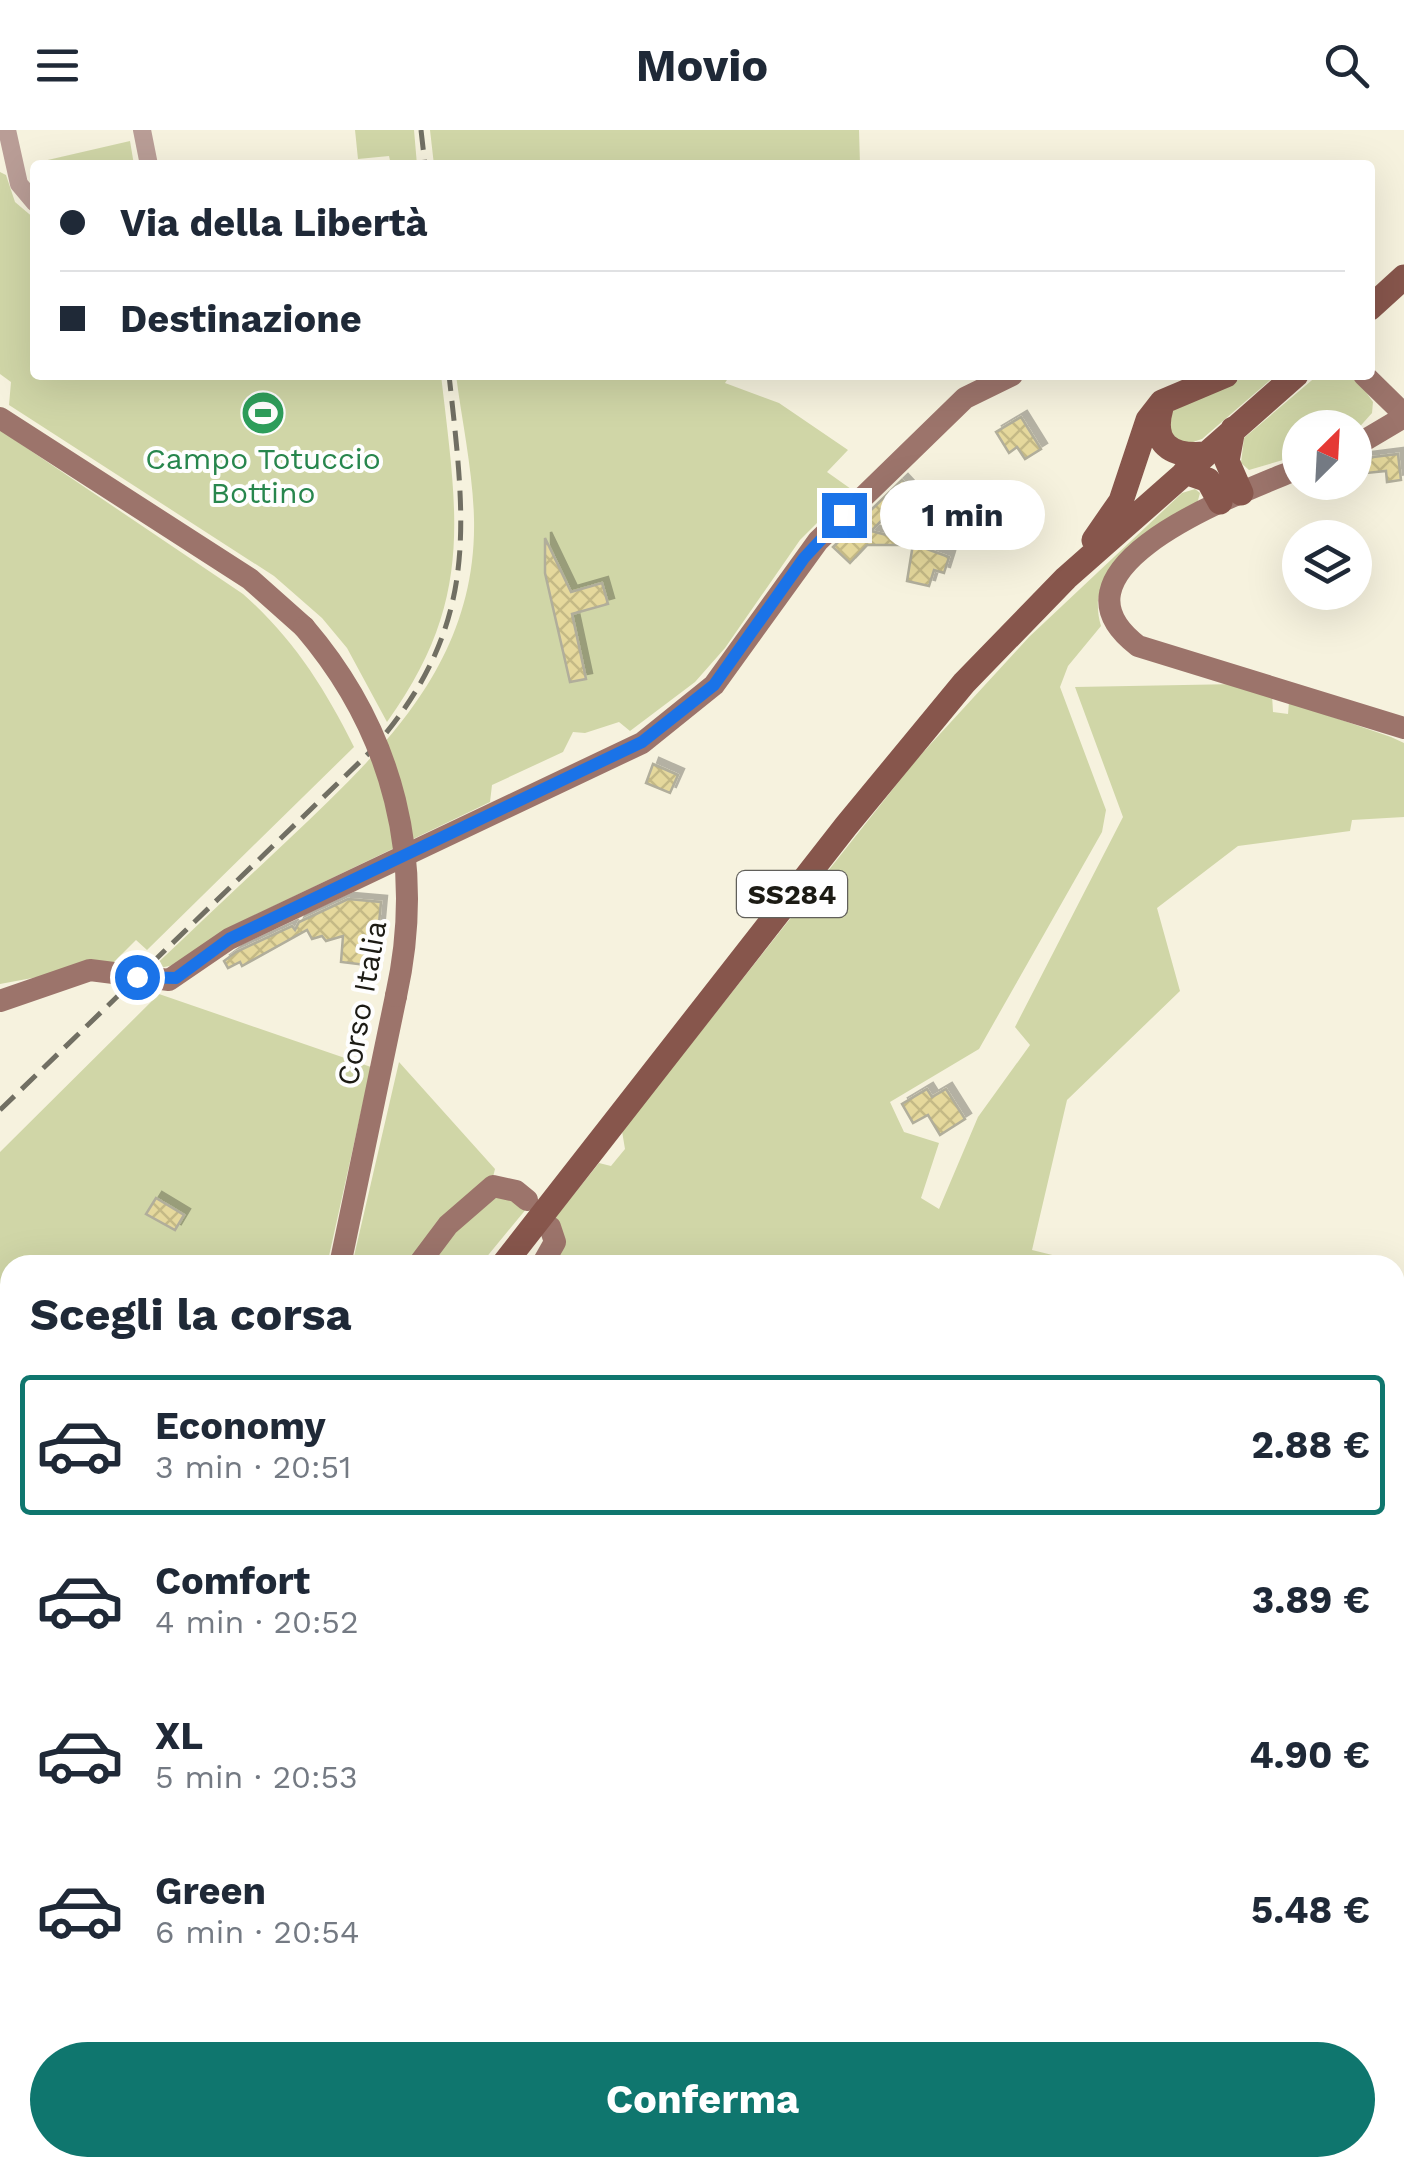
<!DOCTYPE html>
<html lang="it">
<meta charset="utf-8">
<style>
:root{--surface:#fff;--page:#f6f6f7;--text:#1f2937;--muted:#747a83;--line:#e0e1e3;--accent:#0f766e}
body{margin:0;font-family:"Work Sans",sans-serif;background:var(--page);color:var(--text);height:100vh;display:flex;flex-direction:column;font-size:38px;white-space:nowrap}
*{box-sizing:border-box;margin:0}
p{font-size:32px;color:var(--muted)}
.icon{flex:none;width:55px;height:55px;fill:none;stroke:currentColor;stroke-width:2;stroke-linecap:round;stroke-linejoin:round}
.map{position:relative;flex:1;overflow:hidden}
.sheet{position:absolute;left:0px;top:1125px;width:1405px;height:922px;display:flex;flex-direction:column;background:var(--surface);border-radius:30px 30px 0 0;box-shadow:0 10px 40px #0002}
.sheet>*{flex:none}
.hud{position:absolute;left:30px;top:30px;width:1345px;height:220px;border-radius:10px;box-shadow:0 10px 40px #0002;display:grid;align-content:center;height:220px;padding:0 30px;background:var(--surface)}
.needle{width:65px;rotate:24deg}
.controls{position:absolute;left:1282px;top:280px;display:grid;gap:20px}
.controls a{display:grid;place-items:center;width:90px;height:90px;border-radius:50%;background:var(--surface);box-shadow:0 10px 40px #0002;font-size:50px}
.end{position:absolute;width:45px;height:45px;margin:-22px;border:12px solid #1a73e8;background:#fff;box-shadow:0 0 0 5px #fff}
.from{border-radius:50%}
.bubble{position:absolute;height:70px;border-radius:35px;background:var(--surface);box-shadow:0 10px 40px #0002;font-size:32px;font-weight:700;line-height:70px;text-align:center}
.hud b{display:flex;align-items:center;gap:35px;height:95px;font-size:38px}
.hud b+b{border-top:2px solid var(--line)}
.hud i{width:25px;height:25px;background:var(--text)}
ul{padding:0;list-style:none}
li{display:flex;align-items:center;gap:30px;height:140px;margin:0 20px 15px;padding:0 10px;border:5px solid transparent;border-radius:10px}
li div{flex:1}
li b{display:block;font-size:38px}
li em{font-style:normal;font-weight:700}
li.current{border-color:var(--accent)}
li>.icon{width:90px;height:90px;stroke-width:1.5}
h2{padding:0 30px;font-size:45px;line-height:120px}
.action{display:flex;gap:20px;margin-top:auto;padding:20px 30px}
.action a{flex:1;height:115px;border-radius:60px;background:var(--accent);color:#fff;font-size:40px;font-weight:700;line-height:115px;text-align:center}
header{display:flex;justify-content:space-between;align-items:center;height:130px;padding:0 30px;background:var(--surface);font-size:45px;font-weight:700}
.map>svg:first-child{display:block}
.grass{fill:#d0d6a7}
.building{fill:url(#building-cross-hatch);stroke:#b1ae9b;stroke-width:2.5;filter:url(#shadow)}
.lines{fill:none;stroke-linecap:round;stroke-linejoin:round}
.street{stroke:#b99d96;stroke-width:18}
.secondary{stroke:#9c746b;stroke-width:22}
.primary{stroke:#87564c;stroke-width:25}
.rail{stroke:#716f63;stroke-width:5;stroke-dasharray:20 10;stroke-linecap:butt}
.secondary-bridge{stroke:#9c746b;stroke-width:22}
.route{stroke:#1a73e8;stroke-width:12}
.labels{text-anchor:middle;stroke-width:8;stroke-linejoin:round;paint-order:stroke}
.shield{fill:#fefefe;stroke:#605f5a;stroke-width:2.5}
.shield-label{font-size:28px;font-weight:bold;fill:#1c1b14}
.leisure-label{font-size:30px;fill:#27864d;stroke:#fefefe}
.street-label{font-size:30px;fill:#1c1b14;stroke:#fefefe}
</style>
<header><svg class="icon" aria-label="menu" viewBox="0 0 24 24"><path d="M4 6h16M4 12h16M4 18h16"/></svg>Movio<svg class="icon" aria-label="search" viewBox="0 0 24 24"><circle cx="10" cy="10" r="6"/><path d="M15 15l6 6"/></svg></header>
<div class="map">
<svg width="1404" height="2047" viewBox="0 0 1404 2047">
<defs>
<pattern id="building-cross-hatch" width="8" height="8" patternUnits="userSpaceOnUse" patternTransform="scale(2.5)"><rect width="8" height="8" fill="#e5d89c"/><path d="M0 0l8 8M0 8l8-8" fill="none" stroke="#c4b986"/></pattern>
<filter id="shadow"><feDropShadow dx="6" dy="-6" stdDeviation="0" flood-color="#0004"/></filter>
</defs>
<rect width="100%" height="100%" fill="#f6f2de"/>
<path class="grass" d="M355 0H414L417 35H391L389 26 358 29Z
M430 0H859L860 35H434Z
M130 11 134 35H36L39 32Z
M0 42 6 45 15 72 35 89V245H441C457 385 475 470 387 592L347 518 322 488 274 446 9 275 11 252 0 244Z
M456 245H730L725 253 779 273 848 320 827 342 851 359 800 410 725 518 695 552 630 601 619 592 585 603 573 602 563 622 492 655 490 672 226 799 174 835 150 840C197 796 243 752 289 709 384 619 477 532 474 389 473 342 462 292 456 245Z
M1250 245H1276L1202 309 1190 313 1169 310 1172 279Z
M1318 245H1354L1373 272 1372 283 1355 302V298H1300V325L1249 340 1241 333 1244 308Z
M0 300 243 464C292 507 325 558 354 617L147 820 136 810 113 833 0 854Z
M1195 359 1200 363 1197 374C1155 403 1082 434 1101 496L1068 536 1060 557 1106 680 1102 702 979 919 890 972 904 1002 939 1013 921 1068 939 1079 978 987 1030 915 1015 897 1123 687 1075 557 1238 554 1272 565 1273 582 1288 584 1289 572 1391 607 1404 613V687L1352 690 1350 701 1238 716 1157 778 1180 861 1067 970 1032 1120 1093 1135H553L565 1113 554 1089 599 1033 611 1036 625 1019 622 1001 916 630 1029 507 1182 363Z
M159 864 371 937 327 1135H10L5 1171 0 1169V1022Z
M399 932 495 1039 493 1047 411 1135H352Z
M502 1061 527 1078 480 1135H425L447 1104Z
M1395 1169 1404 1171V1659L1395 1661Z
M0 1229 10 1233V1385L0 1393Z
M305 2038H467L464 2047H303Z"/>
<path class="building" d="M1021 287 1041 319 1025 329 1017 317 1009 323 996 302Z
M1398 324 1401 350 1387 352 1386 341 1367 343 1365 328Z
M902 350 912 361 905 368 910 372 906 377 899 373 871 401 907 410 906 415H867L850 433 833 417Z
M545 408 571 462 602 453 608 474 572 484 586 549 570 552 545 443Z
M913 414 949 427 944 443 934 440 929 456 907 451Z
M653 634 678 645 670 663 646 653Z
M348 769 381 772 375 836 341 832 343 806 326 811 322 806 312 809 307 800 242 836 240 832 228 838 224 831 236 822 292 796 295 800 299 792Z
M927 959 932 967 946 959 965 989 940 1005 928 985 913 993 902 974Z
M156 1068 184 1085 175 1100 146 1084Z"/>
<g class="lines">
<path class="street" d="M7 0 19 54 35 73
M142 0 149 35
M0 1719 10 1723
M1139 2038 1160 2047
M104 2047 105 2038"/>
<path class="secondary" d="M1364 245 1404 284
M0 288 250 449 304 497
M1355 316 1404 287
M1300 338C1246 361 1033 436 1138 516L1404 598
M0 871 90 840 169 850 229 809 642 613 714 555 818 411 965 268 1012 245
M340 1135 396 866
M418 1135 448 1095 493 1056 516 1061 527 1070
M542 1135 555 1112 550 1097
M0 1493 10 1495
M139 2038 143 2047
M1114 2038 1120 2047
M296 2047 297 2038
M472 2047 474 2038
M492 2047 503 2038"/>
<path class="primary" d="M1370 178 1404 147
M1161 278C1151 314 1171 327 1205 324
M1233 299 1227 331 1241 363
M1185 342 1208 350 1220 372
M1094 410 1121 371 1148 290 1162 272 1226 245
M503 1135 846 696 964 553 1066 448 1296 245
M207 2047 209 2038
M226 2047 228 2038"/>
<path class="rail" d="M421 0 425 35
M0 980 369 623C481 498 466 399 449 245"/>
<path class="secondary-bridge" d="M304 497C394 602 426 731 396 866"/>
</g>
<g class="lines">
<path class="route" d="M137 847 176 848 229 809 642 612 714 555 804 428 844 385"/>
</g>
<defs>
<symbol id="stadium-disc" viewBox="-11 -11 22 22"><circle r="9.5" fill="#2e9e5b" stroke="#fefefe"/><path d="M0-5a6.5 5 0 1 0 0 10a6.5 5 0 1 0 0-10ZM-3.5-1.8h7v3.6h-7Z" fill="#fff"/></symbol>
</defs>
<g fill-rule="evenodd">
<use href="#stadium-disc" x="238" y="258" width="50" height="50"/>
</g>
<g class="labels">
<rect class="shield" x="737" y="741" width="110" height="46" rx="8"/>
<g class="shield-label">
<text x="792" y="774">SS284</text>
</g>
<g class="leisure-label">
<text x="263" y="339">Campo Totuccio<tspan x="263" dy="34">Bottino</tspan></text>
</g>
<g class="street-label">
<text transform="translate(362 873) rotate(-80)" y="10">Corso Italia</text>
</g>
</g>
</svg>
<div class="controls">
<a><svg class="needle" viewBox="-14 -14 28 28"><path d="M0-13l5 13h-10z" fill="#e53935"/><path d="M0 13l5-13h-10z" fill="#747a83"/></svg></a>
<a><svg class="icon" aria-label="layers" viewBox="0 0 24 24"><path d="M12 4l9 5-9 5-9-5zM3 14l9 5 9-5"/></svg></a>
</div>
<i class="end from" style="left:137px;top:847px"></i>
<i class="end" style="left:844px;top:385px"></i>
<div class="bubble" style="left:880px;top:350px;width:165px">1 min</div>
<div class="hud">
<b><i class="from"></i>Via della Libertà</b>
<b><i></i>Destinazione</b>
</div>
<section class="sheet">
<h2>Scegli la corsa</h2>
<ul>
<li class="current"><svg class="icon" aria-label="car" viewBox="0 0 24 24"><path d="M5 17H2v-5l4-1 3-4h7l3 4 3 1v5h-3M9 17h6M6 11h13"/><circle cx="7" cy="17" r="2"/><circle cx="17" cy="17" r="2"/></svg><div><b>Economy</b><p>3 min · 20:51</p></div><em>2.88 €</em></li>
<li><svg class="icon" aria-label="car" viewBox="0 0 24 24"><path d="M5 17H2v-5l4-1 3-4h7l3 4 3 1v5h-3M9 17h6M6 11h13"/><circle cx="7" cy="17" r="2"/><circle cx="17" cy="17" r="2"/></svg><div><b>Comfort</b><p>4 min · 20:52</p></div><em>3.89 €</em></li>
<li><svg class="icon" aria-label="car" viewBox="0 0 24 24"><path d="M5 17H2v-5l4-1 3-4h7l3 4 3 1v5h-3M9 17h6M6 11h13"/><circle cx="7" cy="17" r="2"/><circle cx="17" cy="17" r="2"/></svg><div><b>XL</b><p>5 min · 20:53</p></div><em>4.90 €</em></li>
<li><svg class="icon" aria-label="car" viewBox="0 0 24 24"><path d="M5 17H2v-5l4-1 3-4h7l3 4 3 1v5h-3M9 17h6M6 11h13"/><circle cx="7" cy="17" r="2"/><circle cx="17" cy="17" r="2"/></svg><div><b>Green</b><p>6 min · 20:54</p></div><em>5.48 €</em></li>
</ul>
<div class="action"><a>Conferma</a></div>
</section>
</div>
